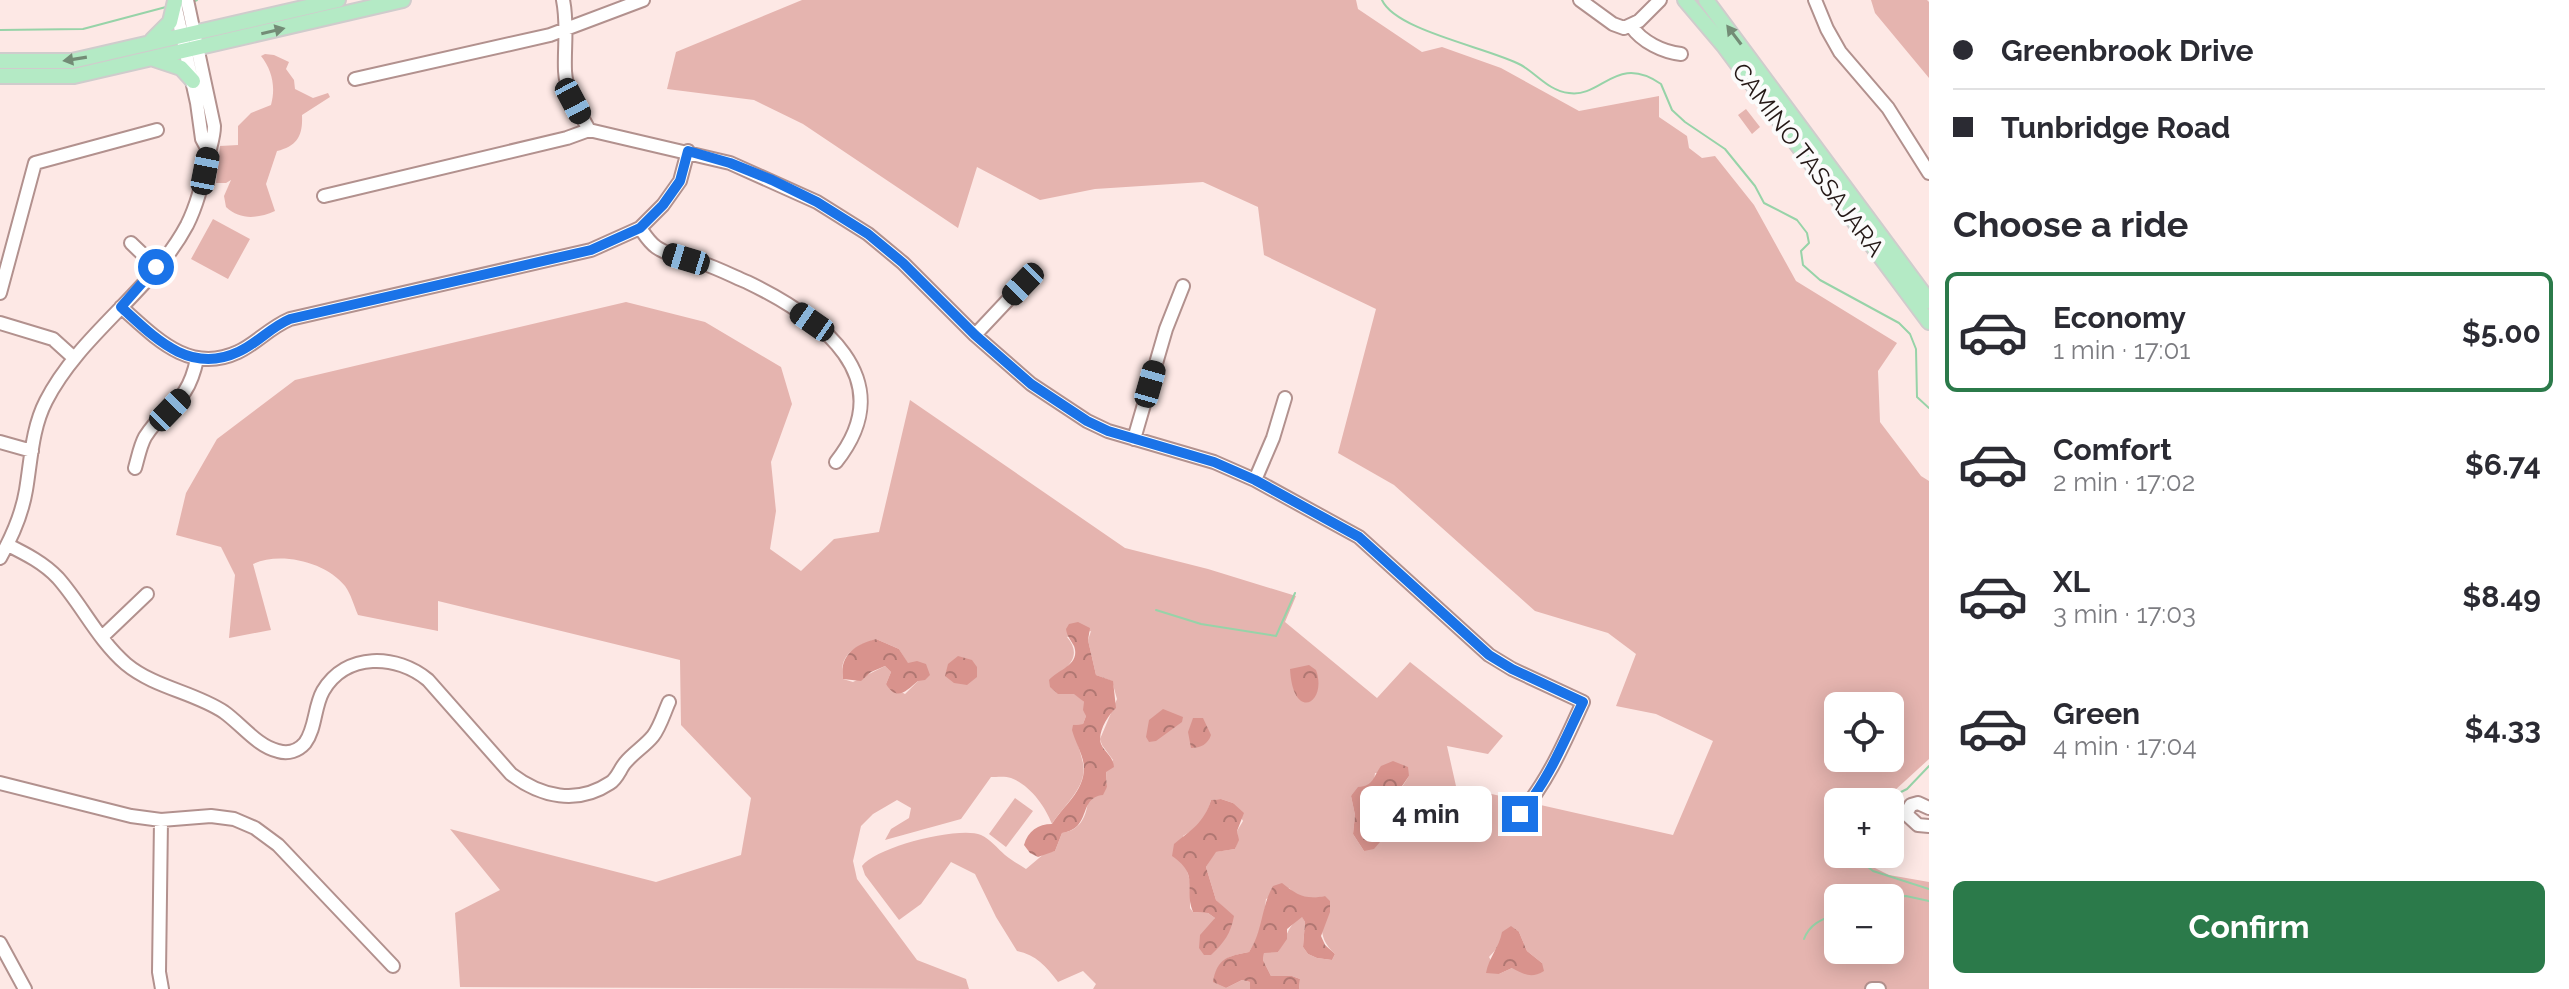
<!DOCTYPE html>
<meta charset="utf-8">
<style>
:root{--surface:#fff;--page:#f7f7f7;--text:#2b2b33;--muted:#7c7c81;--line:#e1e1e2;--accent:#2b7a4a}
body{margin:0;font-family:Raleway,sans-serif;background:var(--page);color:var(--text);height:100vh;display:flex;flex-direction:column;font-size:30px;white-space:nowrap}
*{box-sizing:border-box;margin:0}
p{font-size:26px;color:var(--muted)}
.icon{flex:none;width:44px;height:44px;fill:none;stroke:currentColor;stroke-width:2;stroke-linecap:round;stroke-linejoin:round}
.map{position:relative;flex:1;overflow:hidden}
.drawer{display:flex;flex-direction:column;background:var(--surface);width:640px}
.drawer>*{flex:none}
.hud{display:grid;align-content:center;height:176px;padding:0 24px;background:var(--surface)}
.fabs{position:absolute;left:1824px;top:692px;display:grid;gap:16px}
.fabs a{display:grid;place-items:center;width:80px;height:80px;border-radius:12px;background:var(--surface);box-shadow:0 4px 20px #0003;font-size:40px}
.end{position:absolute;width:36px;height:36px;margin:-18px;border:10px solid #1a73e8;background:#fff;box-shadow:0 0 0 4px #fff}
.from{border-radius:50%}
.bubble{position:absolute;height:56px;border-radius:12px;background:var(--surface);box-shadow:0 4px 20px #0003;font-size:26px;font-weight:700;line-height:56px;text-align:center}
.car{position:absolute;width:24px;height:48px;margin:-24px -12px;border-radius:10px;box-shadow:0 0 6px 2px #0007;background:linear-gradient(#222 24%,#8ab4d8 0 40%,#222 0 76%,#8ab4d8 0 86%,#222 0)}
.hud b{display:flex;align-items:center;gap:28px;height:76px;font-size:30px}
.hud b+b{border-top:2px solid var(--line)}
.hud i{width:20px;height:20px;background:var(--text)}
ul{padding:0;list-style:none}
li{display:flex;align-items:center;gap:24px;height:120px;margin:0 16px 12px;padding:0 8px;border:4px solid transparent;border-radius:12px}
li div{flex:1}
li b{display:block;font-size:30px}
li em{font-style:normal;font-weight:700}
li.current{border-color:var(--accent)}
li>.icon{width:72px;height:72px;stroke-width:1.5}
h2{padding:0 24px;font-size:36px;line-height:96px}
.button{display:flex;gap:16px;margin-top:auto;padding:16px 24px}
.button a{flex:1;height:92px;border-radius:12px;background:var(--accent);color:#fff;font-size:32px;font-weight:700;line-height:92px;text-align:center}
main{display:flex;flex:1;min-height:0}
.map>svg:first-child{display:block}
.green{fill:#e5b4af;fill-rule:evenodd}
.forest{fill:url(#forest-crowns)}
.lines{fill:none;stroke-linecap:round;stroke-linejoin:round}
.stream{stroke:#97d3a8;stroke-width:2}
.minor-casing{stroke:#b2918e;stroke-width:16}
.major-casing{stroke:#cfcccc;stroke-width:18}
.minor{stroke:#fff;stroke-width:12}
.major{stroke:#b4eac5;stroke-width:14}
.oneway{fill:#738c76}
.route{stroke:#1a73e8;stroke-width:10}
.labels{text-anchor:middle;stroke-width:8;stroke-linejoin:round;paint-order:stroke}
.street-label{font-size:24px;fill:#241816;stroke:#fbfbfb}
</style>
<main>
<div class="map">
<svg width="1929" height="989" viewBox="0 0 1929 989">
<defs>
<pattern id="forest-crowns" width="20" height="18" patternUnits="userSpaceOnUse" patternTransform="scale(2)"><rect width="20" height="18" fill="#d9938d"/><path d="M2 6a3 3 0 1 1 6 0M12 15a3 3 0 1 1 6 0" fill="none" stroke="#b07772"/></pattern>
</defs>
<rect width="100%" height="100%" fill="#fde8e5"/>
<path class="green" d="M802 0H1356L1358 9 1422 52 1442 47 1501 68 1579 111 1659 96V117L1687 136 1689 148 1702 158 1715 156 1754 205 1796 281 1897 343 1878 371 1880 422 1921 476 1929 481V759L1882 802H1838V854H1847L1889 875 1929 882V989H1299L1300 979 1292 976H1271L1263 960 1264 952H1278C1288 936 1286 927 1302 916L1305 922 1303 947 1308 954 1317 958 1332 960 1335 954C1315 936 1323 921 1325 896 1311 899 1298 900 1289 888L1266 899C1264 919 1260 936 1249 952 1228 956 1217 959 1214 982L1226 988 1242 980 1250 982V989H1093L1096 984 1083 971 1058 982C1046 966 1036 955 1017 951L996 917 975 874 951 862 921 904 899 920 865 875 862 866C876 847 959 826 981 835 990 839 998 849 1005 855 1012 861 1019 864 1026 869L1045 853 1055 851 1062 833C1080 830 1086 818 1088 801L1107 787 1106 771 1113 760 1102 745 1100 739 1117 699 1112 681 1096 675 1088 640 1091 631 1067 637C1077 649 1076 659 1065 669L1074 693 1084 702 1086 716 1083 724 1074 725C1075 739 1080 749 1083 763 1088 787 1063 806 1052 824 1045 806 1030 785 1011 778 1006 776 997 777 991 777L961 819 885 840 891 829 909 818 911 808 897 800 873 814 861 826 853 861 857 879 917 960 966 979 969 989 460 987 455 913 500 890 450 829 656 882 741 855 751 798 681 725 680 660 438 601V631L358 615C354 606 351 594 345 586 326 562 280 551 253 564L271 630 229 638 235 575 221 547 176 535 186 493 217 439 295 380 626 302 705 322 781 367 792 404 771 462 776 511 770 549 801 571 834 539 879 532 910 400 1125 548 1208 569 1296 596 1285 622 1377 698 1410 662 1503 736 1488 754 1447 746 1456 786 1673 835 1713 741 1656 714 1616 706 1636 654 1608 633 1535 611 1394 485 1338 453 1376 309 1264 255 1258 207 1203 182 1095 189 1040 200 977 167 958 228 803 124 754 100 667 89 676 52ZM876 639 899 649 918 681 905 694 886 684 891 672 885 666 853 682 843 679C838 654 856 646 876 639ZM1838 706H1890V758H1838ZM1375 773 1409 776 1402 787 1381 795 1379 802 1367 812 1377 835 1364 851 1353 834 1355 815 1351 796 1374 782ZM1221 799 1233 803 1243 821 1237 831 1238 840 1235 849 1215 852 1206 867 1216 900 1222 906 1199 949 1215 918 1208 913 1193 912 1190 908V881L1185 864 1183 836C1199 827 1206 818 1211 800ZM1838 898H1890V950H1838ZM1519 932 1527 951 1542 963 1512 968 1499 974 1489 957 1500 945Z
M1871 0H1927L1929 2V78L1875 13Z
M265 54 274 55 289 62 286 69 294 80 295 89 313 98 328 93 330 97 302 115C303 136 297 146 277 151L266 184 275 211C257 219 240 220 226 207L224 196 231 180 226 183H216L220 146 238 145V126L251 113 271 105C276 87 272 70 261 56Z
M1746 109 1760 127 1752 134 1738 115Z
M213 219 250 239 228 279 191 259Z
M1015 798 1033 811 1006 847 989 834Z"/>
<path class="forest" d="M1078 622 1090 628 1088 640 1096 675 1113 681 1116 708C1108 715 1097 733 1101 744 1105 753 1113 756 1114 767L1106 772 1107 787 1103 795C1077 798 1093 828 1062 833L1055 851 1038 857 1030 853 1024 845C1028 831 1038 824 1052 824 1063 806 1084 792 1084 768 1084 756 1075 742 1072 730L1073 725 1083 724 1086 716 1083 710 1084 702 1074 694H1058L1050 687 1049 680C1057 670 1081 665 1074 646 1071 640 1067 637 1066 629L1069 624Z
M876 639 899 649 908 663 917 661 926 664 930 675 925 680 918 681C906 691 897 702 886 684L891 672 885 666 871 672 861 681 843 679C839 656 855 644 876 639Z
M958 656 972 660 977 667V677L967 685 954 683 945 676 948 664Z
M1309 665 1316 670C1328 703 1293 723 1290 669Z
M1163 709 1183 717 1182 722 1156 741 1149 742 1146 737 1149 720Z
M1193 718H1203L1211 735C1208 744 1201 748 1191 748L1188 732Z
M1393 761 1408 767 1409 776 1400 789 1387 791 1381 795 1379 803 1368 812 1380 842 1374 849 1364 851 1353 834 1355 815 1351 796 1358 787C1374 786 1373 777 1381 766Z
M1221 799 1233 803 1244 813 1237 831 1239 840 1235 849 1216 852 1206 867 1216 900 1234 916C1231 933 1224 943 1211 955H1204L1199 948 1200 935 1215 918 1208 913 1193 912C1183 888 1201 876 1172 856L1174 844C1191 830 1204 823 1211 800Z
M1282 883C1297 895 1305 900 1325 896L1330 901V912L1321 936 1325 945 1335 954 1332 960 1317 958 1308 954 1303 947 1305 922 1302 917 1287 929V939L1278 952 1264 953 1263 960 1271 976H1292L1300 979 1299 989H1250V982L1242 980 1226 988 1213 982C1217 958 1228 956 1249 952 1263 931 1261 907 1273 886Z
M1511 926 1519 932 1527 951 1542 963 1544 971C1531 979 1523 974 1512 968L1499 974 1486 973C1489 957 1499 948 1502 932Z"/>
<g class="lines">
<path class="stream" d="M1382 0C1396 31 1490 48 1521 65 1537 74 1549 91 1569 93 1602 98 1616 53 1661 84L1672 110 1685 122 1725 149 1755 186 1764 203 1797 220 1807 233 1809 243 1801 251 1803 265 1820 280 1899 323 1910 334 1916 349 1917 397 1929 408
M195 1 197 0
M0 30 83 29 166 7
M1156 610 1201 624 1276 636 1295 593
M1881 802 1907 789 1929 766
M1852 854 1873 871 1929 889
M1874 898 1906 896 1929 901
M1804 939C1810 923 1823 919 1838 913"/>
<defs>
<path id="minor" d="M563 0C568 24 564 47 565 71 566 92 579 111 589 130L730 163 817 202 868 234 903 263 975 335 1031 384 1087 421 1108 431 1214 462 1255 480 1359 537 1489 655 1512 669 1583 702C1565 741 1549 780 1520 814
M1580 0 1613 24 1624 28 1639 21 1660 0
M1815 0 1827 29 1840 52 1888 108 1929 173
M175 4 197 103 202 139 209 152
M1631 26C1642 42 1663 52 1681 54
M355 79 550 35 643 0
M324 196 567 138 589 130
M640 228C645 235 649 242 656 247 669 256 687 259 702 263 717 268 733 276 747 282 820 317 903 378 836 462
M131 243 156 267
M0 293 35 163 157 130
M121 307C155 337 189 375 238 352 257 343 269 328 290 319L591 250 640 228 663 205 680 181 688 151
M0 323 53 339 74 358
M975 335 1023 284
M1134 439 1166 329 1183 286
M0 442 32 451
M135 468C138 458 140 446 145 437 166 403 187 407 197 359
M1255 480 1273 438 1285 398
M8 545C26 554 44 563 58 578 82 605 98 640 126 664 155 688 194 692 224 712 241 724 257 746 278 751 288 754 298 751 305 743 316 728 314 707 323 691 346 652 397 654 428 680L511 774C541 797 577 805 610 783 617 779 620 769 625 763 633 753 645 746 653 736 660 727 664 713 669 702
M0 558C12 537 22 514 26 490 31 460 32 428 46 401 80 334 152 291 187 225 197 205 202 184 207 162 209 149 214 139 214 126L187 0
M102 637 147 594
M0 783 131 816 161 820 211 816 234 819 255 828 278 845 393 966
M1929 808 1918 803 1911 805 1906 814 1918 825 1929 826
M161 820 159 972 162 989
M0 943 25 989
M1872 989H1879"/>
<path id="major" d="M1685 0 1724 46 1929 322
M1706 0 1929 301
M152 40 170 22 175 1
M154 59 181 68 193 81
M0 61H72L338 0
M0 76H74L403 0"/>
</defs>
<use href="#minor" class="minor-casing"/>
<use href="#major" class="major-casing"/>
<use href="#minor" class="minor"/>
<use href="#major" class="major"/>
</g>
<defs><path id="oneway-solid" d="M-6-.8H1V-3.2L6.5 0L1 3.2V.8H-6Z" transform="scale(2)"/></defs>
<g class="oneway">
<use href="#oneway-solid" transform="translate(273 31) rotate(-13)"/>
<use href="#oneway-solid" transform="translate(1734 35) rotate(-127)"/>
<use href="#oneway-solid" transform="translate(75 59) rotate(171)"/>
</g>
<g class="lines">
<path class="route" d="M156 267 121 307C154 337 189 375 238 352 257 344 269 328 290 319L591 250 640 228 663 205 680 181 688 151 730 163 772 180 817 202 868 234 903 263 975 335 1031 384 1087 421 1108 431 1214 462 1255 480 1359 537 1489 655 1512 669 1583 702C1564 741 1549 780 1520 814"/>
</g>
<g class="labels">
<g class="street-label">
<text transform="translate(1808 160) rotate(53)" y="8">CAMINO TASSAJARA</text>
</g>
</g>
</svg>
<div class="fabs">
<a><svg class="icon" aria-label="locate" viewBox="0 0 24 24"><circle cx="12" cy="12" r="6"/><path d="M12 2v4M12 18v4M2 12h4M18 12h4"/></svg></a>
<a>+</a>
<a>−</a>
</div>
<i class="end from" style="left:156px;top:267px"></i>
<i class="end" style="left:1520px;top:814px"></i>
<div class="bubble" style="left:1360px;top:786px;width:132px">4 min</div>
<i class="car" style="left:573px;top:101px;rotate:152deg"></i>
<i class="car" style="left:205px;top:171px;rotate:11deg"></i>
<i class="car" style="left:686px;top:259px;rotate:287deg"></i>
<i class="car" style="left:1023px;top:284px;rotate:224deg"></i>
<i class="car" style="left:812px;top:322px;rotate:305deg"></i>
<i class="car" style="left:1150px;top:384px;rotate:16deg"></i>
<i class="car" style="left:170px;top:410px;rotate:44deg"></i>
</div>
<section class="drawer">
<div class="hud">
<b><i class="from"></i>Greenbrook Drive</b>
<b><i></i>Tunbridge Road</b>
</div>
<h2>Choose a ride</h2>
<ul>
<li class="current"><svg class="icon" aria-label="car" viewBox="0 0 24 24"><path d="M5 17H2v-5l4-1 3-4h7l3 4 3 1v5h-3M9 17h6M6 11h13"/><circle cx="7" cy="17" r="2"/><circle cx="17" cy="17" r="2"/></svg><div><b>Economy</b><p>1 min · 17:01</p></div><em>$5.00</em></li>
<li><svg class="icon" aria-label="car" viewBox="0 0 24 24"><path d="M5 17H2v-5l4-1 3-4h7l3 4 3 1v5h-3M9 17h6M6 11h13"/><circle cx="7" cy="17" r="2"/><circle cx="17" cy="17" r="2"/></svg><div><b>Comfort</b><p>2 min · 17:02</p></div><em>$6.74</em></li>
<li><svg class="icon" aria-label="car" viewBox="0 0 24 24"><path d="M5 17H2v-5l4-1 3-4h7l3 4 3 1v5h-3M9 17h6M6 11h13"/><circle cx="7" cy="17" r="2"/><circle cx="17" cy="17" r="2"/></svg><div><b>XL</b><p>3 min · 17:03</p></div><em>$8.49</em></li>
<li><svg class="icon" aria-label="car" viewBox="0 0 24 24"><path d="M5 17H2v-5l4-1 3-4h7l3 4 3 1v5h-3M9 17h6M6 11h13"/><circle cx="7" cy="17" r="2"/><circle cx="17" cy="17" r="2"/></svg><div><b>Green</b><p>4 min · 17:04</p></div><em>$4.33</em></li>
</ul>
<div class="button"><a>Confirm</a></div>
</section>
</main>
